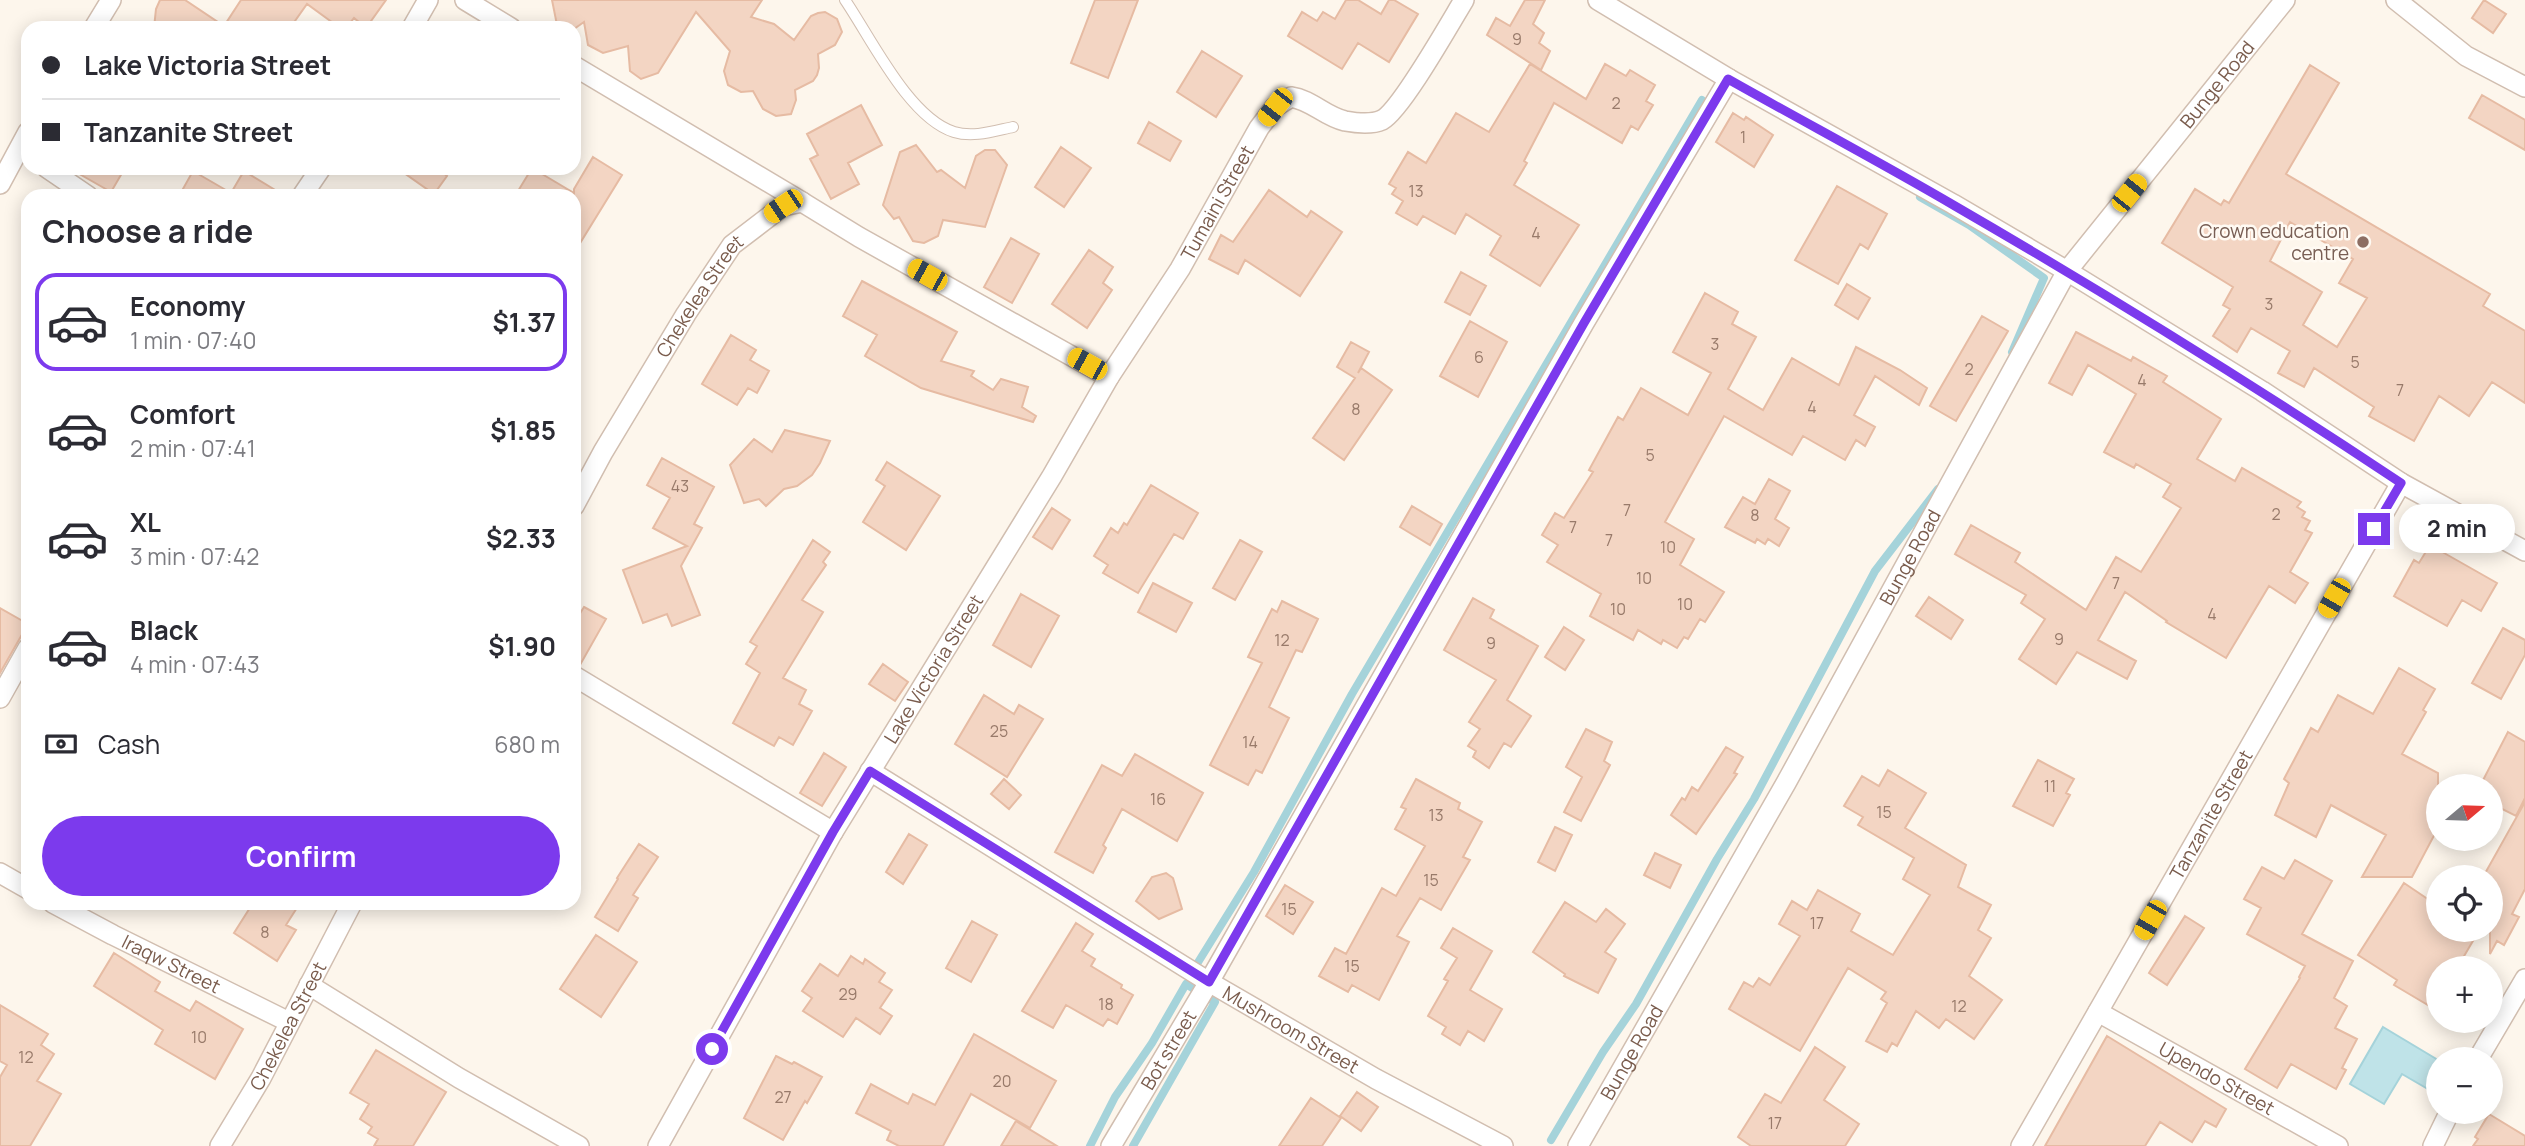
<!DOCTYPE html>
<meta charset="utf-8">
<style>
:root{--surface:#fff;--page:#f7f7f7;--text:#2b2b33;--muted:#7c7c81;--line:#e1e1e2;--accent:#7c3aed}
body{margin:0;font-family:Manrope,sans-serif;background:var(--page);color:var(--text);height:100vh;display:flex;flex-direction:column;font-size:26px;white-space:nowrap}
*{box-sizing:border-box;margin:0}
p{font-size:23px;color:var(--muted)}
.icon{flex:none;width:38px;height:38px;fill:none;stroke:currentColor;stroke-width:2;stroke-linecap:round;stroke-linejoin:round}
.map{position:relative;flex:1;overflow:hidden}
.details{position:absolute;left:21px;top:189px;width:560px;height:721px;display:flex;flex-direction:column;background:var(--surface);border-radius:21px;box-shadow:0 4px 18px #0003}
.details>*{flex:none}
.banner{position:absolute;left:21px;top:21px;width:560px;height:154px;border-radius:21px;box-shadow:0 4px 18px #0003;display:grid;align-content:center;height:154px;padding:0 21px;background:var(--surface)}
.needle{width:46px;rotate:71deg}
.controls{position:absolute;left:2426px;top:774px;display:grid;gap:14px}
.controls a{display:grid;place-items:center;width:77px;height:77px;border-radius:50%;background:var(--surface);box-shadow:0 4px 18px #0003;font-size:35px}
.end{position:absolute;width:32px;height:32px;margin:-16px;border:9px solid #7c3aed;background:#fff;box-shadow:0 0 0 4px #fff}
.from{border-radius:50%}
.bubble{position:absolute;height:49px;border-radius:24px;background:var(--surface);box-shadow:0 4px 18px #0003;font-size:23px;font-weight:700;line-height:49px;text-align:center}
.car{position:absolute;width:21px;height:42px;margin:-21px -10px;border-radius:9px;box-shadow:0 0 5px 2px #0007;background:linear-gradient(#f5c518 24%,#345 0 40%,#f5c518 0 76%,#345 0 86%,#f5c518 0)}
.banner b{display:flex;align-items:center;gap:24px;height:66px;font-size:26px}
.banner b+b{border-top:2px solid var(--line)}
.banner i{width:18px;height:18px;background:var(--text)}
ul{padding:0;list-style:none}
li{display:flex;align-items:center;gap:21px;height:98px;margin:0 14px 10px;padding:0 7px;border:4px solid transparent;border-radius:21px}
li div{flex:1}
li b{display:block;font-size:26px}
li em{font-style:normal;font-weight:700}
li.selected{border-color:var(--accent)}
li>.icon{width:63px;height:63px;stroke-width:1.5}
h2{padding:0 21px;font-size:32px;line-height:84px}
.pay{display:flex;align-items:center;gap:18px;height:77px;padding:0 21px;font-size:26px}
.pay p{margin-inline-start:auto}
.button{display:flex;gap:14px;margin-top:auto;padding:14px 21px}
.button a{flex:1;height:80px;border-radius:42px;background:var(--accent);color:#fff;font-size:28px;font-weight:700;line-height:80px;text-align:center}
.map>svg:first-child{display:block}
.water{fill:#bfe3e8;stroke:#a5d3da;stroke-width:2}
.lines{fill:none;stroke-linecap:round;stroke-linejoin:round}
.stream{stroke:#a5d3da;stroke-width:8}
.building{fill:#f3d5c3;stroke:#e6bba3;stroke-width:2;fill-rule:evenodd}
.service-casing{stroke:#d1beb0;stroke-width:12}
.minor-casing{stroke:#d1beb0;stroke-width:22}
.service{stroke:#fff;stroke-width:10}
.minor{stroke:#fff;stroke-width:19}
.route{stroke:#7c3aed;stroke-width:9}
.education-dot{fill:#8d6e63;stroke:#fffaf3;stroke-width:2.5}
.labels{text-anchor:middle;stroke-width:5;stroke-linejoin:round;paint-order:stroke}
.number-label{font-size:16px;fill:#987a6a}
.street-label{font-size:19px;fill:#7a5c4d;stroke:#fffaf3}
.education-label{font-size:19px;fill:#785e54;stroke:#fffaf3;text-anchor:end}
</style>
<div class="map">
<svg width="2525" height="1146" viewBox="0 0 2525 1146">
<rect width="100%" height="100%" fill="#fdf6ec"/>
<path class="water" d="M2383 1027 2438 1060V1085L2433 1092 2402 1074 2384 1104 2350 1084Z"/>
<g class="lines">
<path class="stream" d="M1920 197 1969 225 2044 278 2012 352
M1197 964 1254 872 1352 694 1702 100
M1551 1140 1603 1052 1636 1004 1717 859 1754 799 1875 571 1938 489
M1090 1146 1115 1097 1152 1043 1186 984 1215 1002 1133 1146"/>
</g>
<path class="building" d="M160 0H185L224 26 241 0H386L366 28 354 18 346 28H340L307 4 290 28H154L156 9Z
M552 0H762L751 17 774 24 794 40 811 16 818 13 825 12 837 19 842 32 835 45 818 54 819 68 817 75 813 81 795 90 796 100 791 114 776 116 763 109 753 91 741 92 728 85 724 71 730 51 696 12 658 73 641 79 630 71 628 46 603 53 588 45 584 22 574 29 557 25Z
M1095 0H1138L1108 78 1071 63Z
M1346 0H1358L1381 14 1389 0H1394L1418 14 1389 62 1358 43 1342 69 1288 36 1302 12 1317 21 1323 12 1335 19Z
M1525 0H1545L1533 24 1544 33 1539 43 1550 51 1541 70 1487 35 1496 18 1510 26Z
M2484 0 2506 14 2493 33 2472 18Z
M1202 51 1242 76 1216 117 1177 92Z
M1530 64 1586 99 1605 64 1626 76 1630 70 1655 85 1646 101 1653 105 1638 130 1631 126 1622 143 1554 103 1524 161 1527 163 1514 185 1579 225 1540 286 1490 255 1501 236 1466 214 1455 234 1423 216 1417 225 1396 213 1403 201 1392 194 1396 188 1389 184 1408 152 1426 163 1456 113 1489 132Z
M2310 65 2339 83 2286 174 2490 294 2483 306 2525 331V403L2492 382 2469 416 2439 396 2414 441 2369 416 2374 407 2314 368 2304 387 2278 373 2290 351 2251 328 2237 352 2213 336 2230 309 2223 305 2233 287 2162 243 2195 189 2221 205 2224 200 2229 203ZM2290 222 2353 259 2339 283 2367 298 2337 347 2303 325 2322 292 2270 261Z
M2482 95 2525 120V150L2469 118Z
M861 105 882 145 848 163 859 184 831 199 810 159 818 155 807 134Z
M1733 113 1744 120 1746 117 1773 135 1754 167 1716 142Z
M1149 122 1181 141 1170 161 1138 143Z
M916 145 937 172 941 170 965 188 976 156 985 150H995L1007 165 985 227 943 220 938 236 924 243 913 241 899 217 894 219 883 205 900 152Z
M1061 147 1091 168 1064 207 1035 187Z
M593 157 622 175 574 253V196H515L532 168 574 193V189Z
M69 168H125L111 192Z
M397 168H437L447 176 434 194Z
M193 171 231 193 244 171 285 196H179Z
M1837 186 1887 214 1868 249 1860 244 1838 284 1795 260Z
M1269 190 1307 217 1311 211 1342 232 1300 296 1245 260 1238 274 1209 259 1221 235 1233 242Z
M1011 238 1039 254 1012 303 984 287Z
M1089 250 1113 267 1103 283 1112 290 1087 328 1052 304Z
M1461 272 1486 286 1470 315 1445 302Z
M862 281 957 332 941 361 974 371 971 376 993 390 1001 379 1028 387 1022 407 1036 416 1033 422 921 388 865 356 877 335 843 316Z
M1847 284 1870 298 1858 319 1835 305Z
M1705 293 1738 312 1732 324 1756 337 1728 389 1763 410 1792 358 1839 385 1856 347 1900 370 1927 388 1919 405 1875 376 1854 415 1875 427 1865 446 1856 440 1845 460 1803 436 1792 455 1724 416 1665 522 1694 539 1680 565 1724 592 1705 622 1700 619 1688 639 1684 637 1677 648 1663 640 1661 644 1638 630 1633 640 1590 616 1601 594 1547 562 1558 545 1542 535 1555 513 1564 518 1593 472 1589 470 1618 417 1623 420 1641 388 1688 415 1711 373 1673 352Z
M1982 316 2008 331 1956 421 1930 406Z
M1470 321 1507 342 1478 397 1440 376Z
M2076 332 2131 361 2133 357 2167 376 2163 382 2221 419 2197 459 2235 481 2242 468 2301 502 2297 507 2305 512 2302 517 2310 521 2305 530 2312 533 2290 572 2308 583 2295 603 2269 586 2226 658 2166 622 2167 621 2125 592 2098 640 2136 661 2127 679 2077 652 2056 684 2019 659 2045 619 2021 603 2026 595 1955 554 1971 525 2020 553 2015 562 2086 610 2116 557 2141 572 2181 508 2163 497 2171 484 2136 464 2134 468 2104 452 2136 394 2088 365 2072 395 2049 383Z
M731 335 756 350 750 360 769 371 757 393 748 388 737 405 702 384Z
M1351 342 1369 352 1358 373 1361 368 1392 390 1344 460 1313 438 1355 378 1337 367Z
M785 430 830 441 820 463 812 475 797 486 784 489 766 506 759 499 744 503 730 465 754 439 772 452Z
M662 458 714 487 694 524 702 528 681 566 700 615 672 626 667 614 643 623 623 570 687 546 653 528 670 498 647 485Z
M887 462 940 496 906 550 863 522 885 486 876 480Z
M1769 479 1790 491 1775 519 1789 528 1779 546 1768 539 1765 544 1757 539 1755 543 1725 527 1743 497 1755 504Z
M1151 485 1198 513 1183 539 1174 534 1138 593 1103 573 1108 565 1094 556 1111 528 1118 533 1124 523 1127 525Z
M1412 506 1442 524 1430 545 1400 527Z
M1052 508 1070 520 1052 549 1033 537Z
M813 540 830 552 823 562 826 565 802 600 823 612 783 678 806 690 799 704 812 711 793 745 779 737 774 746 733 723 760 673 746 664 757 646 750 642Z
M1240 540 1262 552 1235 600 1213 588Z
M2430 545 2497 583 2481 611 2462 600 2447 626 2394 596 2414 560 2419 563Z
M1153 583 1192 603 1176 632 1138 612Z
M1021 594 1059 616 1031 667 993 645Z
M1929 597 1963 620 1951 639 1916 616Z
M1473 598 1494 610 1490 618 1538 646 1507 700 1531 716 1511 747 1504 743 1489 768 1473 757 1476 751 1468 746 1480 729 1469 722 1496 680 1444 650Z
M1282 601 1318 619 1302 652 1296 650 1269 707 1289 718 1262 773 1256 770 1248 785 1210 765 1262 663 1248 657 1272 609 1277 612Z
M584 607 606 619 580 665 574 664V623Z
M0 608 28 624 0 673Z
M1564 627 1584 640 1565 670 1545 657Z
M2503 628 2525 640V655L2501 699 2472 683Z
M883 664 908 682 895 701 869 684Z
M2399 668 2435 689 2423 710 2426 712 2402 754 2438 773V828L2412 877H2362L2386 835 2331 805 2316 837 2275 815 2289 783 2284 779 2311 728 2318 732 2338 695 2373 714Z
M984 695 1014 714 1019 705 1043 719 1007 777 955 744Z
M1586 729 1612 742 1604 761 1610 765 1581 821 1564 812 1582 777 1566 767Z
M2508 732 2525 742V798L2516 816 2490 803V786H2480Z
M1726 747 1743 757 1734 773 1737 774 1696 834 1671 815 1682 798 1685 800 1692 787 1698 791Z
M824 753 846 767 822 806 800 793Z
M1135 754 1203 793 1177 841 1122 809 1103 845 1106 848 1093 873 1055 852 1102 765 1122 776Z
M2038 760 2074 779 2066 793 2070 795 2053 826 2013 806Z
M1888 770 1926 793 1905 828 1966 865 1958 887 1991 905 1978 930 1991 938 1969 976 2002 1000 1974 1039 1946 1019 1939 1028 1916 1011 1897 1046 1892 1043 1887 1052 1866 1041 1887 1003 1881 999 1886 992 1848 968 1800 1051 1729 1009 1744 982 1753 987 1759 978 1770 985 1800 936 1779 924 1792 901 1807 910 1818 890 1860 914 1851 931 1893 955 1930 895 1903 879 1914 858 1858 825 1863 817 1844 806 1862 776 1879 786Z
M1004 779 1021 795 1009 809 991 794Z
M1416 779 1460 803 1458 809 1482 822 1463 857 1470 860 1441 910 1420 898 1397 936 1409 942 1379 1000 1352 985 1348 992 1319 976 1335 948 1346 954 1382 888 1396 896 1425 846 1395 829 1406 809 1401 807Z
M2525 802V889L2512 914 2519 917 2504 945 2497 941 2490 954V877H2483Z
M1555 827 1572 835 1555 871 1538 862Z
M909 834 927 845 903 884 886 872Z
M639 844 658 857 633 895 638 898 618 931 595 917 618 879 617 878Z
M1655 853 1681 865 1670 888 1644 875Z
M2295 860 2332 881 2302 934 2353 961 2334 998 2347 1006 2335 1028 2357 1039 2342 1068 2346 1070 2336 1089 2291 1064 2277 1088 2245 1069 2300 978 2299 977 2305 966 2247 934 2261 908 2244 899 2262 867 2284 879Z
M1166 873 1173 878 1182 909 1159 919 1136 901 1152 877Z
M2404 883 2438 906V929H2480L2457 968H2438V1011L2394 985 2397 980 2358 955Z
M1285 885 1313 902 1293 934 1266 916Z
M1565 902 1596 922 1606 909 1625 924 1605 952 1616 959 1598 993 1564 976 1565 974 1533 952Z
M253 903H300L286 925 296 930 277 961 234 933Z
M2185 916 2204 928 2167 985 2149 973Z
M972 921 997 935 971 982 946 968Z
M1076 923 1093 934 1082 951 1095 959 1091 966 1122 985 1121 988 1133 995 1117 1024 1108 1019 1103 1026 1066 1005 1053 1028 1022 1011Z
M1453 928 1492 951 1470 990 1502 1009 1484 1041 1468 1031 1460 1045 1442 1034 1446 1027 1428 1016 1448 981 1444 979 1457 958 1441 948Z
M596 935 637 962 601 1017 560 989Z
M114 953 160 982 155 991 190 1011 196 1001 243 1029 215 1079 155 1044 163 1030 94 986Z
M851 956 863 964 865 959 885 973 879 982 892 990 880 1008 892 1016 880 1034 856 1018 843 1037 803 1011 812 998 802 991 820 964 838 976Z
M0 1005 48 1034 41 1045 54 1054 37 1081 61 1094 30 1146H0V1077L7 1065 0 1061Z
M974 1034 1056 1081 1030 1128 971 1094 943 1146H899L887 1140 891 1131 856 1113 871 1084 908 1104 913 1094 935 1105Z
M2107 1036 2226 1109 2216 1127 2205 1121 2192 1142 2160 1122 2145 1146H2045Z
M1815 1047 1845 1067 1824 1100 1859 1124 1845 1146H1751L1738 1137 1765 1094 1781 1103Z
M376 1050 446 1092 413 1146H374L378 1139 368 1133 372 1127 360 1119 369 1104 350 1093Z
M776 1056 792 1064 794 1062 822 1077 807 1103 805 1101 783 1140 744 1118Z
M1357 1092 1378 1107 1361 1131 1340 1116Z
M1311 1098 1341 1118 1322 1146H1279Z
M2489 1114 2525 1136V1146H2473L2478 1139 2475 1137Z
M1016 1121 1057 1146H1001Z"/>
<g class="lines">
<defs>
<path id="service" d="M845 0C871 38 909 118 954 132 973 138 994 131 1013 127"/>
<g id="minor">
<path d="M465 0 511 28"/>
<path d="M1598 0 1729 79 1953 204 2067 271 2262 391 2401 483 2525 551"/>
<path d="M2396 0 2466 56 2525 87"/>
<path d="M94 28 111 0"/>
<path d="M412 28 428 0"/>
<path d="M574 66 802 202"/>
<path d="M47 168 88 196"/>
<path d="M0 184 28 132"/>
<path d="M302 196 321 168"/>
<path id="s1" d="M574 506 603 452 686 314 732 245 783 206 802 202 859 237 1109 377"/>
<path d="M574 676 833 832"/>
<path d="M0 698 28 648"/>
<path id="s2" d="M870 771 1209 982 1376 1079 1503 1146"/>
<path d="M0 873 28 889"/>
<path id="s3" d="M53 903 113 935 289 1022"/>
<path d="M309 985 459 1078 579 1146"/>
<path id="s4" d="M2098 1012 2338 1146"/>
<path d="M2478 1059 2525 979"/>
<path id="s5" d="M220 1146 261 1078 352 903"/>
<path id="s6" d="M658 1146 833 832 1052 476 1109 377 1180 269 1259 128 1275 107 1291 97C1312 100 1324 116 1345 121 1356 123 1371 125 1382 120 1401 110 1450 23 1464 0"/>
<path id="s7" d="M1111 1146 1209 982 1584 323 1729 79"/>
<path id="s8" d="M1578 1146 1786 783 2067 271 2285 0"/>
<path id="s9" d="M2021 1146 2401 483"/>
<path d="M2433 1146 2450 1111"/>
</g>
</defs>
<use href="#service" class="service-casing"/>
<use href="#minor" class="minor-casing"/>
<use href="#service" class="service"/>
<use href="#minor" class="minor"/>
</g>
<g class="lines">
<path class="route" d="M712 1049 833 832 870 771 1209 982 1584 323 1728 79C1804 122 1880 162 1955 206 2107 294 2255 386 2401 483L2374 529"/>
</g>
<circle class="education-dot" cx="2363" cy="242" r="7"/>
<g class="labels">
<g class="number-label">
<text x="1517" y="45">9</text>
<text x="1616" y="109">2</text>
<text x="1743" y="143">1</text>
<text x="1416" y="197">13</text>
<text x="1536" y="239">4</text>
<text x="2269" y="310">3</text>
<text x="1715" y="350">3</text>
<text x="1479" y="363">6</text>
<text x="2355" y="368">5</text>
<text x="1969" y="375">2</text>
<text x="2142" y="386">4</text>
<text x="2400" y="396">7</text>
<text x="1812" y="413">4</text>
<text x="1356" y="415">8</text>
<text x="1650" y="461">5</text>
<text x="680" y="492">43</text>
<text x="1627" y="516">7</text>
<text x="2276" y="520">2</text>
<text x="1755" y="521">8</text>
<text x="1573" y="533">7</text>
<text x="1609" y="546">7</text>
<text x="1668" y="553">10</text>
<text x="1644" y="584">10</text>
<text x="2116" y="589">7</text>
<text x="1685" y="610">10</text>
<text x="1618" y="615">10</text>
<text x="2212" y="620">4</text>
<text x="2059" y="645">9</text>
<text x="1282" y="646">12</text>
<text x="1491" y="649">9</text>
<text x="999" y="737">25</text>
<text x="1250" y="748">14</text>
<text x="2050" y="792">11</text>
<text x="1158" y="805">16</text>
<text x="1884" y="818">15</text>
<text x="1436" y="821">13</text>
<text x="1431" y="886">15</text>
<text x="1289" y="915">15</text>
<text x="1817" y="929">17</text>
<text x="265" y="938">8</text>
<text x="1352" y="972">15</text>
<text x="848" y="1000">29</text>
<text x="1106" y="1010">18</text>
<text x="1959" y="1012">12</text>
<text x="199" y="1043">10</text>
<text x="26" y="1063">12</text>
<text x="1002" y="1087">20</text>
<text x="783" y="1103">27</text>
<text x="1775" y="1129">17</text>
</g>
<g class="street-label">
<text dy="7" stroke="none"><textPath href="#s8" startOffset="1242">Bunge Road</textPath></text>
<text dy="7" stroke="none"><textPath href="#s6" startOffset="1097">Tumaini Street</textPath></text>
<text dy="7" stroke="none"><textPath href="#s1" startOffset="245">Chekelea Street</textPath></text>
<text dy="7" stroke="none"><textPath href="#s8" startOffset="676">Bunge Road</textPath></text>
<text dy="7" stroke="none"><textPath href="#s6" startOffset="551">Lake Victoria Street</textPath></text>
<text dy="7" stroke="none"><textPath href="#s9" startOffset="382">Tanzanite Street</textPath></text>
<text dy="7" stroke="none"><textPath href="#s3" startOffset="133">Iraqw Street</textPath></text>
<text dy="7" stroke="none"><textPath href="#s5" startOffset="138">Chekelea Street</textPath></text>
<text dy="7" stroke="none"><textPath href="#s2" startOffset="494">Mushroom Street</textPath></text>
<text dy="7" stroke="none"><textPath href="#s7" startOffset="112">Bot street</textPath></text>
<text dy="7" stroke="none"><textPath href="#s8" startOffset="108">Bunge Road</textPath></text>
<text dy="7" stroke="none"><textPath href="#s4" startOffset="136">Upendo Street</textPath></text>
</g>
<g class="education-label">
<text x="2349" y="238">Crown education<tspan x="2349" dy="22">centre</tspan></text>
</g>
</g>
</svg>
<div class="controls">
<a><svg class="needle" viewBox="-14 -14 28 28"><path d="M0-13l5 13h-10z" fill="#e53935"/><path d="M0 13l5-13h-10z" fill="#7c7c81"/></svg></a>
<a><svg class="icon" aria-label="locate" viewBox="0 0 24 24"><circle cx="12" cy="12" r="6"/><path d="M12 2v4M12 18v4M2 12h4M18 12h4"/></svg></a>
<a>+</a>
<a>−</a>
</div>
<i class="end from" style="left:712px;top:1049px"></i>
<i class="end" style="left:2374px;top:529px"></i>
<div class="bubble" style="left:2399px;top:504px;width:116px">2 min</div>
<i class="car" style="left:1275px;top:107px;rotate:218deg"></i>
<i class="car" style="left:2129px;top:193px;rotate:39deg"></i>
<i class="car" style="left:783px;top:206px;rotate:236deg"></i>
<i class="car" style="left:927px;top:275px;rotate:299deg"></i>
<i class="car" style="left:1087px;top:364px;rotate:299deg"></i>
<i class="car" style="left:2334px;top:598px;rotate:210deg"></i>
<i class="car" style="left:2150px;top:920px;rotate:210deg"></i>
<div class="banner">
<b><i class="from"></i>Lake Victoria Street</b>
<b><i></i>Tanzanite Street</b>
</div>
<section class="details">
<h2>Choose a ride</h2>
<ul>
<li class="selected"><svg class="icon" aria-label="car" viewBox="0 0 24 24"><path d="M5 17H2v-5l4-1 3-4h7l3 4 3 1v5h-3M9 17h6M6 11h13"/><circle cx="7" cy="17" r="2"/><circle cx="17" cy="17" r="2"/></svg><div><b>Economy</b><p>1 min · 07:40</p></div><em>$1.37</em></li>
<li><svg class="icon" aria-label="car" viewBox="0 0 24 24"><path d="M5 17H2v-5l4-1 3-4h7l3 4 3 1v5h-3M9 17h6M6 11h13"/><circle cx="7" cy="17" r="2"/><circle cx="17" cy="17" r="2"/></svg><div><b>Comfort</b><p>2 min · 07:41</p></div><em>$1.85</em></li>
<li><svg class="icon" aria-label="car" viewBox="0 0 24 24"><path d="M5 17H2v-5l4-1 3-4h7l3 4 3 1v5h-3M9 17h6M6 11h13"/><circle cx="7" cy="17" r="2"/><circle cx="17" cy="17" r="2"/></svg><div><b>XL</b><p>3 min · 07:42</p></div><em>$2.33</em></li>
<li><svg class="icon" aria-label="car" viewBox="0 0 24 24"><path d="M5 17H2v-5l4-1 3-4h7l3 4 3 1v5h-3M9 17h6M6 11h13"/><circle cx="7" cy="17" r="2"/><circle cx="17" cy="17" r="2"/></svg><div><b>Black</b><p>4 min · 07:43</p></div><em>$1.90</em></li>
</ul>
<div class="pay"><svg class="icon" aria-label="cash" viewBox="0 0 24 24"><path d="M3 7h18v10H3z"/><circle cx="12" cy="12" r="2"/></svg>Cash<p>680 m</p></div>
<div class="button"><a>Confirm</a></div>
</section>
</div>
